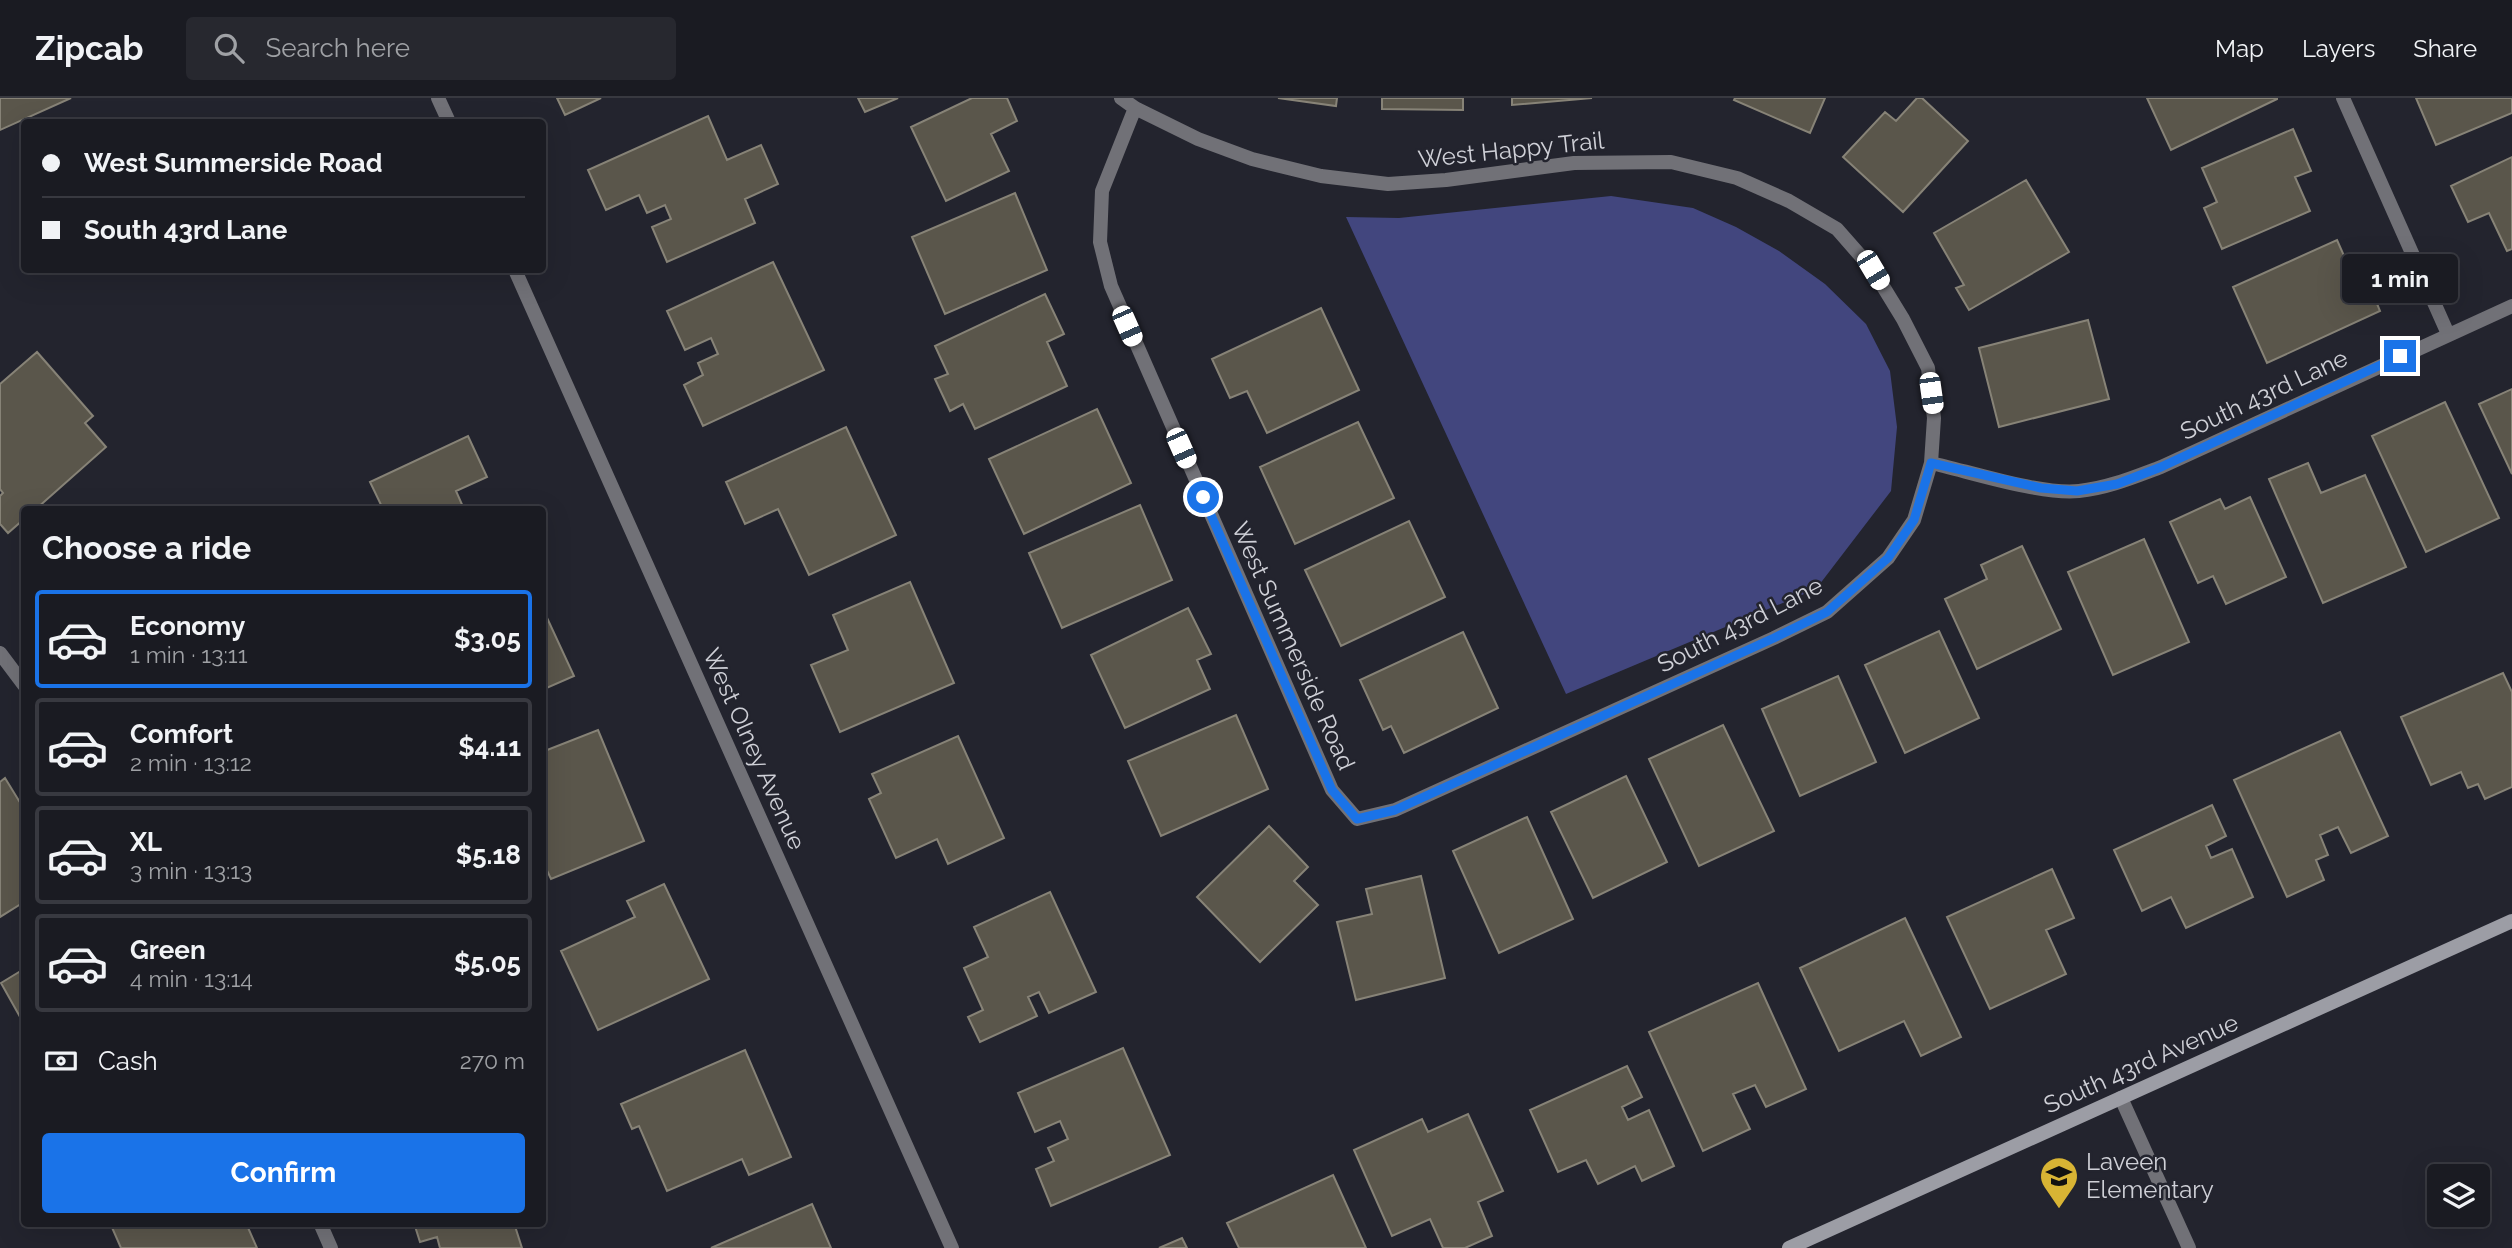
<!DOCTYPE html>
<meta charset="utf-8">
<style>
:root{--surface:#1a1b22;--page:#27282f;--text:#f1f3f6;--muted:#9fa1a5;--line:#383940;--accent:#1a73e8}
body{margin:0;font-family:Raleway,sans-serif;background:var(--page);color:var(--text);height:100vh;display:flex;flex-direction:column;font-size:26px;white-space:nowrap}
*{box-sizing:border-box;margin:0}
p{font-size:23px;color:var(--muted)}
.icon{flex:none;width:38px;height:38px;fill:none;stroke:currentColor;stroke-width:2;stroke-linecap:round;stroke-linejoin:round}
.map{position:relative;flex:1;overflow:hidden}
.drawer{position:absolute;left:21px;top:408px;width:525px;height:721px;display:flex;flex-direction:column;background:var(--surface);border-radius:7px;box-shadow:0 7px 28px #0002,0 0 0 2px var(--line)}
.drawer>*{flex:none}
.guide{position:absolute;left:21px;top:21px;width:525px;height:154px;border-radius:7px;box-shadow:0 7px 28px #0002,0 0 0 2px var(--line);display:grid;align-content:center;height:154px;padding:0 21px;background:var(--surface)}
.controls{position:absolute;left:2427px;top:1066px;display:grid;gap:14px}
.controls a{display:grid;place-items:center;width:63px;height:63px;border-radius:7px;background:var(--surface);box-shadow:0 7px 28px #0002,0 0 0 2px var(--line);font-size:35px}
.end{position:absolute;width:32px;height:32px;margin:-16px;border:9px solid #1a73e8;background:#fff;box-shadow:0 0 0 4px #fff}
.from{border-radius:50%}
.bubble{position:absolute;height:49px;border-radius:7px;background:var(--surface);box-shadow:0 7px 28px #0002,0 0 0 2px var(--line);font-size:23px;font-weight:700;line-height:49px;text-align:center}
.car{position:absolute;width:21px;height:42px;margin:-21px -10px;border-radius:9px;box-shadow:0 0 5px 2px #0007;background:linear-gradient(#fff 24%,#345 0 40%,#fff 0 76%,#345 0 86%,#fff 0)}
.guide b{display:flex;align-items:center;gap:24px;height:66px;font-size:26px}
.guide b+b{border-top:2px solid var(--line)}
.guide i{width:18px;height:18px;background:var(--text)}
ul{padding:0;list-style:none}
li{display:flex;align-items:center;gap:21px;height:98px;margin:0 14px 10px;padding:0 7px;border:4px solid var(--line);border-radius:7px}
li div{flex:1}
li b{display:block;font-size:26px}
li em{font-style:normal;font-weight:700}
li.active{border-color:var(--accent)}
li>.icon{width:63px;height:63px;stroke-width:1.5}
h2{padding:0 21px;font-size:32px;line-height:84px}
.pay{display:flex;align-items:center;gap:18px;height:77px;padding:0 21px;font-size:26px}
.pay p{margin-inline-start:auto}
.action{display:flex;gap:14px;margin-top:auto;padding:14px 21px}
.action a{flex:1;height:80px;border-radius:7px;background:var(--accent);color:#fff;font-size:28px;font-weight:700;line-height:80px;text-align:center}
header{display:flex;align-items:center;gap:42px;box-sizing:border-box;height:98px;padding:0 35px;background:var(--surface);border-bottom:2px solid var(--line)}
header strong{font-size:33px}
nav{display:flex;gap:38px;margin-inline-start:auto;font-size:24px}
.search{width:490px;height:63px;background:var(--page);display:flex;align-items:center;gap:18px;box-sizing:border-box;padding:0 24px;border-radius:7px;color:var(--muted);font-size:26px}
.map>svg:first-child{display:block}
.green{fill:#42467e}
.building{fill:#5a564b;stroke:#878377;stroke-width:2}
.lines{fill:none;stroke-linecap:round;stroke-linejoin:round}
.street{stroke:#717177;stroke-width:14}
.secondary{stroke:#9c9da5;stroke-width:14}
.route{stroke:#1a73e8;stroke-width:9}
.labels{text-anchor:middle;stroke-width:5;stroke-linejoin:round;paint-order:stroke}
.street-label{font-size:24px;fill:#cfd0d7;stroke:#23242e}
.poi-label{font-size:24px;fill:#cfd0d7;stroke:#23242e;text-anchor:start}
</style>
<header>
<strong>Zipcab</strong>
<div class="search"><svg class="icon" aria-label="search" viewBox="0 0 24 24"><circle cx="10" cy="10" r="6"/><path d="M15 15l6 6"/></svg>Search here</div>
<nav><a>Map</a><a>Layers</a><a>Share</a></nav>
</header>
<div class="map">
<svg width="2512" height="1150" viewBox="0 0 2512 1150">
<rect width="100%" height="100%" fill="#23242e"/>
<path class="green" d="M1611 98 1693 110 1736 129 1779 153 1825 186 1866 226 1890 273 1897 329 1891 393 1816 491 1566 596 1346 119 1399 120Z"/>
<path class="building" d="M0 0H71L0 32Z
M557 0H601L565 17Z
M858 0H898L865 14Z
M972 0H1007L1017 23 991 36 1009 73 946 103 911 29Z
M1278 0H1337L1336 8Z
M1382 0H1463V12L1382 11Z
M1512 0H1592L1512 7Z
M1735 0H1825L1810 35 1734 2Z
M1917 0H1922L1968 43 1903 114 1843 59 1885 14 1896 23Z
M2147 0H2277V1L2171 52Z
M2416 0H2512V15L2436 47Z
M708 18 727 62 761 47 778 86 745 101 755 125 667 164 652 129 671 121 665 107 647 115 639 97 606 112 588 72Z
M2293 31 2311 73 2295 79 2310 113 2222 151 2204 110 2217 104 2202 70Z
M2512 59V151L2507 153 2489 115 2468 124 2451 88Z
M2026 82 2069 154 1969 212 1956 190 1964 187 1934 135Z
M1015 95 1047 172 945 216 912 139Z
M2337 142 2361 196 2371 191 2380 213 2267 265 2233 189Z
M773 164 824 272 703 328 684 287 703 277 698 265 718 256 711 240 685 252 667 213Z
M1045 196 1064 236 1047 244 1067 288 975 331 963 306 950 313 935 281 948 276 935 248Z
M1321 210 1359 292 1267 335 1247 293 1230 300 1212 261Z
M2088 222 2109 301 1999 329 1979 250Z
M37 254 93 318 85 325 106 349 36 411H24V421L8 435 0 426V398L3 395 0 391V286Z
M2512 291V376L2479 306Z
M2445 304 2499 420 2426 454 2372 338Z
M1097 311 1131 385 1024 436 989 361Z
M1358 324 1394 400 1295 446 1260 369Z
M846 329 896 437 809 477 778 411 745 426 726 384Z
M468 338 487 379 456 393 464 411H383L370 384Z
M2308 365 2321 395 2365 377 2406 469 2323 505 2269 381Z
M2250 399 2286 479 2226 506 2213 478 2198 485 2170 424 2220 401 2225 411Z
M1140 407 1172 482 1062 530 1029 455Z
M1409 423 1445 499 1341 548 1305 472Z
M2144 441 2189 544 2113 577 2068 474Z
M2022 448 2061 531 1977 571 1945 501 1987 481 1981 467Z
M910 484 954 585 840 634 811 567 848 552 833 517Z
M542 509 574 578 542 592Z
M1188 510 1211 556 1197 562 1210 591 1125 630 1091 557Z
M1939 533 1979 620 1905 655 1865 567Z
M1463 534 1498 610 1404 655 1391 628 1383 632 1360 582Z
M2503 575 2512 594V689L2485 701 2478 686 2468 690 2461 674 2431 687 2401 619Z
M1838 578 1876 664 1800 698 1762 611Z
M1236 617 1268 691 1161 738 1128 663Z
M1723 627 1774 733 1699 768 1649 661Z
M598 632 644 743 551 781 542 762V654Z
M2340 634 2388 738 2351 755 2338 729 2320 737 2328 757 2316 762 2324 782 2287 799 2234 682Z
M958 638 1004 740 948 766 937 741 896 760 869 701 881 695 872 676Z
M1626 678 1667 764 1593 800 1551 714Z
M5 680 24 711V804L0 819V684Z
M2212 707 2226 738 2206 748 2211 760 2232 751 2253 799 2186 830 2171 799 2142 813 2114 752Z
M1527 719 1573 821 1499 855 1453 753Z
M1269 728 1308 769 1294 783 1318 807 1260 864 1197 799Z
M2052 771 2074 820 2046 832 2066 876 1990 911 1947 819Z
M1421 778 1445 880 1356 902 1337 824 1372 816 1366 791Z
M664 786 709 881 598 932 561 853 635 819 627 803Z
M1050 794 1096 894 1049 915 1039 894 1028 899 1037 918 980 944 968 919 983 912 964 870 988 859 974 829Z
M1905 820 1961 939 1921 958 1904 923 1839 953 1800 870Z
M24 871V926L1 885Z
M1758 885 1806 991 1766 1009 1755 987 1733 996 1750 1031 1703 1053 1649 934Z
M1123 950 1170 1057 1051 1108 1036 1071 1054 1063 1048 1050 1068 1041 1060 1023 1035 1034 1018 995Z
M745 952 791 1059 749 1077 742 1061 667 1093 639 1028 632 1031 621 1006Z
M1627 968 1642 999 1622 1009 1628 1022 1649 1012 1674 1068 1642 1083 1635 1068 1598 1086 1586 1062 1558 1074 1530 1012Z
M1468 1016 1503 1093 1478 1104 1492 1138 1465 1150H1443L1430 1121 1392 1138 1354 1052 1422 1021 1428 1034Z
M1333 1077 1366 1150H1239L1227 1125Z
M812 1106 831 1150H711Z
M110 1125H246L257 1150H121Z
M414 1125H514L522 1150H440L437 1139 420 1144Z
M1182 1140 1187 1150H1159Z"/>
<g class="lines">
<path class="street" d="M438 0 449 24
M1121 0 1135 10 1198 41 1252 61 1321 78 1388 86 1446 82 1574 65 1671 64 1737 80 1789 103 1837 131 1873 172 1903 221 1928 270 1934 320 1931 365 1914 422 1888 460 1827 514 1774 540 1395 712 1357 721 1332 692 1111 188 1100 144 1102 93 1135 10
M2343 0 2448 236
M515 172 952 1150
M1931 365C1971 374 2041 397 2079 393 2108 390 2134 379 2161 369L2512 208
M0 555 24 587
M2121 1000 2189 1150
M320 1125 331 1150"/>
<path class="secondary" d="M1789 1150 2512 823"/>
</g>
<g class="lines">
<path class="route" d="M1203 399 1332 692 1357 721 1395 712 1774 540 1827 514 1888 460 1914 422 1931 365 2041 390 2077 393 2117 386 2161 369 2400 258"/>
</g>
<defs>
<symbol id="school-pin" viewBox="-11 -11 22 30"><path d="M0 17L-7.5 6A9.5 9.5 0 1 1 7.5 6Z" fill="#d8b434" stroke="#23242e"/><path d="M0-5L7-2L0 1L-7-2ZM-4 1L0 2.5L4 1V4Q0 6-4 4Z" fill="#111"/></symbol>
</defs>
<g fill-rule="evenodd">
<use href="#school-pin" x="2037" y="1056" width="44" height="60"/>
</g>
<g class="labels">
<g class="street-label">
<text transform="translate(1511 52) rotate(-6)" y="8">West Happy Trail</text>
<text transform="translate(2264 297) rotate(-25)" y="8">South 43rd Lane</text>
<text transform="translate(1740 527) rotate(-27)" y="8">South 43rd Lane</text>
<text transform="translate(1293 548) rotate(66)" y="8">West Summerside Road</text>
<text transform="translate(754 651) rotate(66)" y="8">West Olney Avenue</text>
<text transform="translate(2141 966) rotate(-24)" y="8">South 43rd Avenue</text>
</g>
<g class="poi-label">
<text x="2086" y="1072">Laveen<tspan x="2086" dy="28">Elementary</tspan></text>
</g>
</g>
</svg>
<div class="controls">
<a><svg class="icon" aria-label="layers" viewBox="0 0 24 24"><path d="M12 4l9 5-9 5-9-5zM3 14l9 5 9-5"/></svg></a>
</div>
<i class="end from" style="left:1203px;top:399px"></i>
<i class="end" style="left:2400px;top:258px"></i>
<div class="bubble" style="left:2342px;top:156px;width:116px">1 min</div>
<i class="car" style="left:1873px;top:172px;rotate:149deg"></i>
<i class="car" style="left:1127px;top:228px;rotate:156deg"></i>
<i class="car" style="left:1931px;top:295px;rotate:172deg"></i>
<i class="car" style="left:1181px;top:350px;rotate:156deg"></i>
<div class="guide">
<b><i class="from"></i>West Summerside Road</b>
<b><i></i>South 43rd Lane</b>
</div>
<section class="drawer">
<h2>Choose a ride</h2>
<ul>
<li class="active"><svg class="icon" aria-label="car" viewBox="0 0 24 24"><path d="M5 17H2v-5l4-1 3-4h7l3 4 3 1v5h-3M9 17h6M6 11h13"/><circle cx="7" cy="17" r="2"/><circle cx="17" cy="17" r="2"/></svg><div><b>Economy</b><p>1 min · 13:11</p></div><em>$3.05</em></li>
<li><svg class="icon" aria-label="car" viewBox="0 0 24 24"><path d="M5 17H2v-5l4-1 3-4h7l3 4 3 1v5h-3M9 17h6M6 11h13"/><circle cx="7" cy="17" r="2"/><circle cx="17" cy="17" r="2"/></svg><div><b>Comfort</b><p>2 min · 13:12</p></div><em>$4.11</em></li>
<li><svg class="icon" aria-label="car" viewBox="0 0 24 24"><path d="M5 17H2v-5l4-1 3-4h7l3 4 3 1v5h-3M9 17h6M6 11h13"/><circle cx="7" cy="17" r="2"/><circle cx="17" cy="17" r="2"/></svg><div><b>XL</b><p>3 min · 13:13</p></div><em>$5.18</em></li>
<li><svg class="icon" aria-label="car" viewBox="0 0 24 24"><path d="M5 17H2v-5l4-1 3-4h7l3 4 3 1v5h-3M9 17h6M6 11h13"/><circle cx="7" cy="17" r="2"/><circle cx="17" cy="17" r="2"/></svg><div><b>Green</b><p>4 min · 13:14</p></div><em>$5.05</em></li>
</ul>
<div class="pay"><svg class="icon" aria-label="cash" viewBox="0 0 24 24"><path d="M3 7h18v10H3z"/><circle cx="12" cy="12" r="2"/></svg>Cash<p>270 m</p></div>
<div class="action"><a>Confirm</a></div>
</section>
</div>
